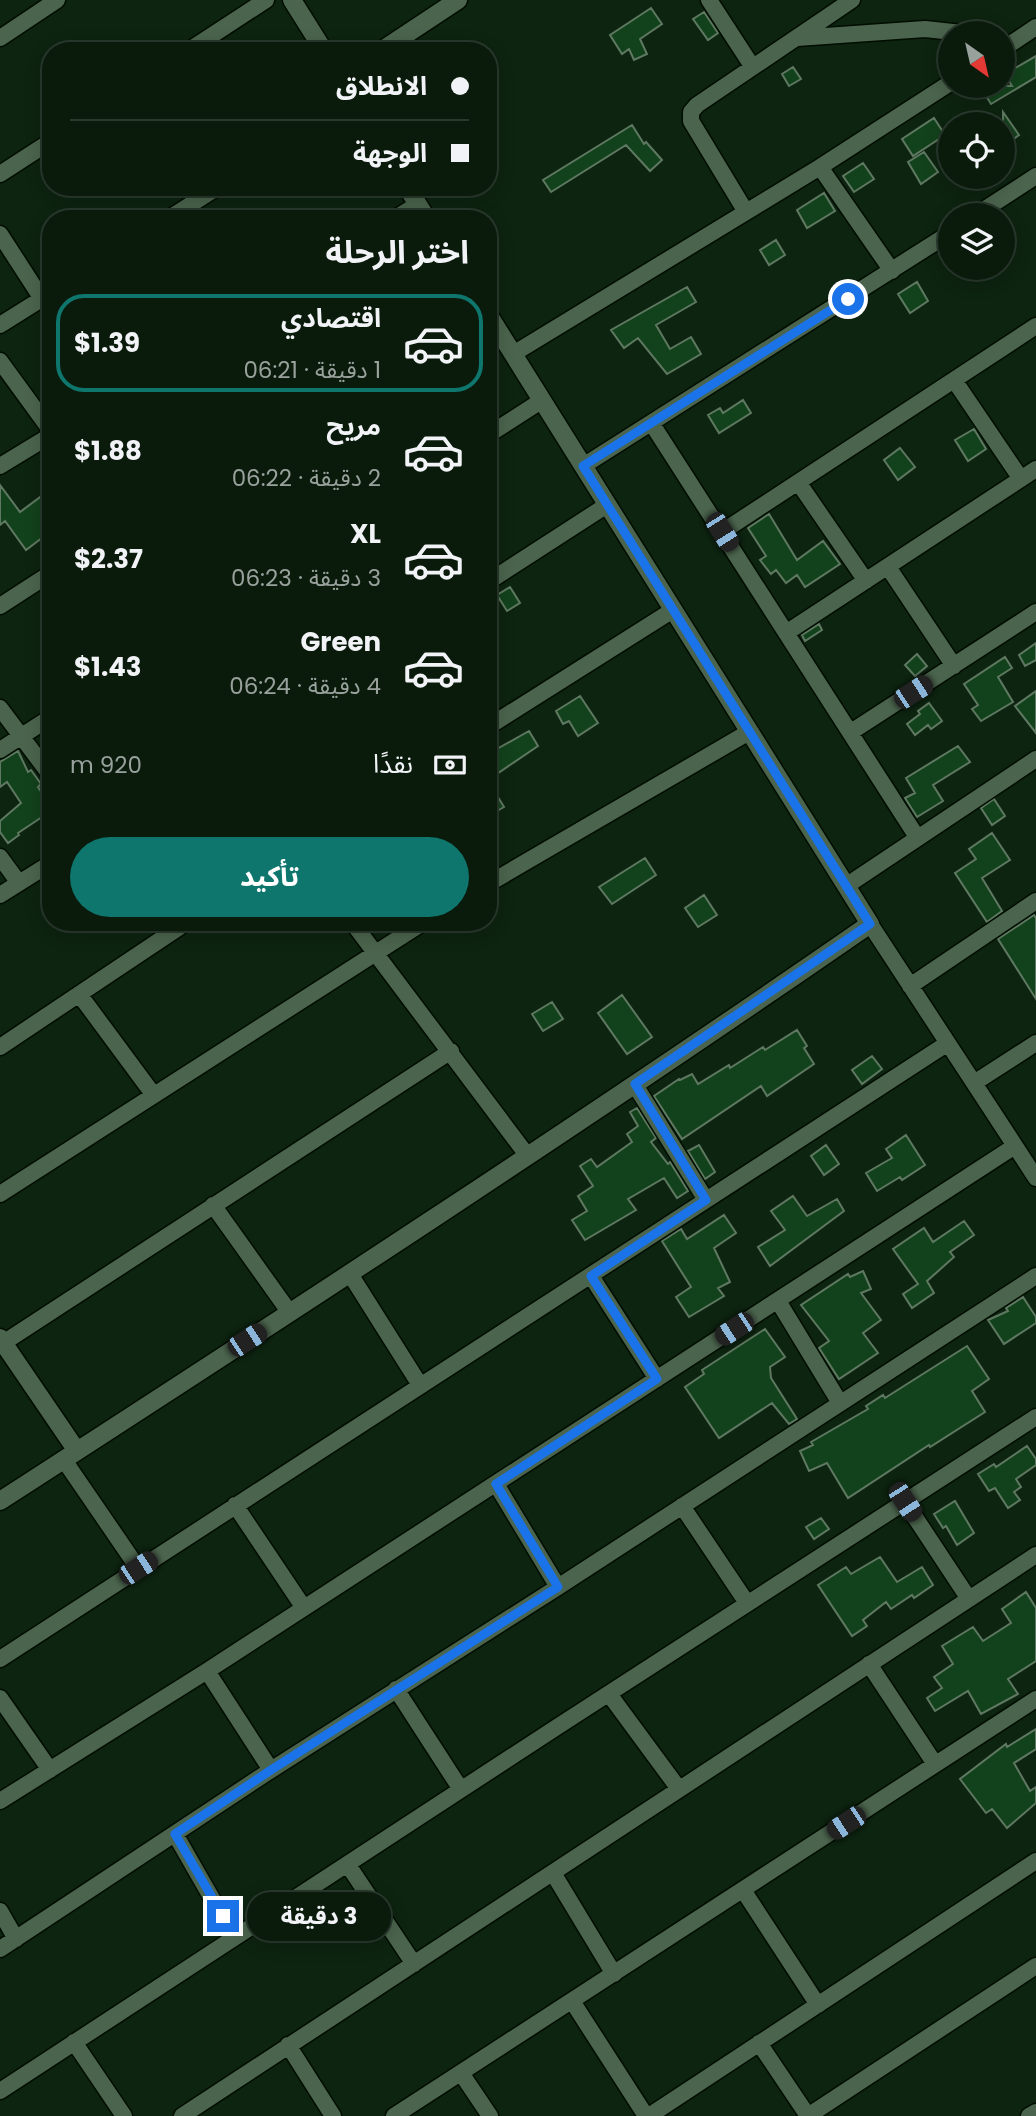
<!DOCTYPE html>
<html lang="ar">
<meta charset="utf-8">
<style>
:root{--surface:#0a1b0c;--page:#18281a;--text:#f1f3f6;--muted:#99a19d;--line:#2a392d;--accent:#0f766e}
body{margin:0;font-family:Poppins,"Noto Sans Arabic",sans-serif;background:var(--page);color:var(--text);direction:rtl;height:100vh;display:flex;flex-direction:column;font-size:26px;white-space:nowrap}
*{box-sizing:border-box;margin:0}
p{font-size:23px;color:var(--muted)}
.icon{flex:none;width:38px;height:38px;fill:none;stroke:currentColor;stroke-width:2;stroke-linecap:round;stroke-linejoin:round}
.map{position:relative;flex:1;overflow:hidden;direction:ltr}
.details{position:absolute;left:42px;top:210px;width:455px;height:721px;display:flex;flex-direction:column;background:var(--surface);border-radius:28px;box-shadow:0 4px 18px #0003,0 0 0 2px var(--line);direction:rtl}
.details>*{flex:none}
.banner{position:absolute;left:42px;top:42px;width:455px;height:154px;border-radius:28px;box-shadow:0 4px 18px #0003,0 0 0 2px var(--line);direction:rtl;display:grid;align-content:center;height:154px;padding:0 28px;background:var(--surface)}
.needle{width:46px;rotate:146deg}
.tools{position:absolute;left:938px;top:21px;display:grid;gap:14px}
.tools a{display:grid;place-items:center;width:77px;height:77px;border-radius:50%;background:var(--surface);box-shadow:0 4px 18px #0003,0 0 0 2px var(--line);font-size:35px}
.end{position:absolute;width:32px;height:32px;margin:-16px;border:9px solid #1a73e8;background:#fff;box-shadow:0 0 0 4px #fff}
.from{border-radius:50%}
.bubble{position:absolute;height:49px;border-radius:24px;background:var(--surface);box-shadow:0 4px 18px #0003,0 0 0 2px var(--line);font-size:23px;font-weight:700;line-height:49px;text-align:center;direction:rtl}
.car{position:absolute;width:21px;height:42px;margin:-21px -10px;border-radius:9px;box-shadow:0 0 5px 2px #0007;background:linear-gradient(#222 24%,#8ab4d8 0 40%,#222 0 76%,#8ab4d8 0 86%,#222 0)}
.banner b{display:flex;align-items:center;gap:24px;height:66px;font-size:26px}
.banner b+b{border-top:2px solid var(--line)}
.banner i{width:18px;height:18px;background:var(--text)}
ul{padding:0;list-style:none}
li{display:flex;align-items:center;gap:21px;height:98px;margin:0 14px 10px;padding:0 14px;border:4px solid transparent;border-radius:28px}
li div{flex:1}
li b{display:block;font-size:26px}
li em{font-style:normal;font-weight:700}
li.selected{border-color:var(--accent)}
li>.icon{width:63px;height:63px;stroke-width:1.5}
h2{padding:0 28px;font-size:32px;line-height:84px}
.pay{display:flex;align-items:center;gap:18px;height:77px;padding:0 28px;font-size:26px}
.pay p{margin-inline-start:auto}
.cta{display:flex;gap:14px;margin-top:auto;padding:14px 28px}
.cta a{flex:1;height:80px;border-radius:42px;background:var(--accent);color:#fff;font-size:28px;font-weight:700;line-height:80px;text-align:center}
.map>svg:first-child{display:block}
.building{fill:#12421b;stroke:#5f7861;stroke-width:2}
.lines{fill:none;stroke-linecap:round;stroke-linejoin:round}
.minor-casing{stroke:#000d00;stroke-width:19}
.tertiary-casing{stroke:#000d00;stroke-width:21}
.minor{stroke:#4b644d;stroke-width:16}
.tertiary{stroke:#4b644d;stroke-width:18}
.route{stroke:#1a73e8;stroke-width:9}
</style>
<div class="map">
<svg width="1036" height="2116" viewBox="0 0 1036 2116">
<rect width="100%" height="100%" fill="#0d2410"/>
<path class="building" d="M651 8 662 24 640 39 647 54 634 60 629 49 622 54 610 35Z
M704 12 718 33 708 40 693 19Z
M1036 56V77L991 104 983 91 991 86H1012L1005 74Z
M793 67 801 79 789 86 782 74Z
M1003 112 1019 135 1003 147Z
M934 118 945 135 913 156 902 139Z
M632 125 644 144 646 142 662 160 650 171 626 145 551 192 543 180Z
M924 152 938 172 921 184 908 162Z
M863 163 874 179 854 192 843 176Z
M824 193 835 211 807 228 797 210Z
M776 240 785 255 769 265 760 250Z
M917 282 928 301 910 313 898 294Z
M687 287 696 302 656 325 670 349 691 337 701 354 667 374 638 338 624 348 611 330Z
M743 400 751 413 719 433 708 415 720 408 723 413Z
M974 429 986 449 968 461 955 440Z
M900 448 915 467 898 480 884 460Z
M0 485 20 512 43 495 51 506V531L26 550 5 521 0 525Z
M769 514 797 560 823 541 840 564 805 587 797 575 786 583 776 570 771 574 760 560 766 556 748 528Z
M510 587 520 603 507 611 497 595Z
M819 624 822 630 805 641 802 635Z
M1036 643V660L1025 666 1019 655Z
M917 654 927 666 915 676 905 665Z
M1005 657 1012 668 998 677 1013 702 981 721 972 709 978 705 964 684Z
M1036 691V733L1015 706Z
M580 696 598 723 578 736 569 721 563 724 556 711Z
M929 703 942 721 931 729 928 725 915 735 907 724 920 714 918 711Z
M529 731 538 746 488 780V754Z
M958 746 970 762 933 785 943 801 917 817 905 798 915 793 906 778Z
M18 751 28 772 31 770 41 784 38 787 51 806V811L18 833 19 835 8 843 0 832V821L21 803 7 782 0 787V762Z
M488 781 504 807 488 816Z
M994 799 1005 816 992 825 981 808Z
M992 833 1010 860 982 878 1002 911 987 922 955 873 976 859 969 849Z
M645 858 656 875 612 904 599 887Z
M704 895 717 915 698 927 685 908Z
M1034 915 1036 918V999L998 939Z
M622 995 652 1037 627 1054 598 1013Z
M552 1002 563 1019 543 1031 532 1014Z
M797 1030 807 1046 804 1048 814 1064 767 1096 761 1086 682 1139 654 1096 679 1079 680 1080 692 1074 698 1084 729 1065 730 1068 763 1047 765 1050Z
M872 1056 882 1069 862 1084 852 1070Z
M637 1108 656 1138 651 1142 668 1164 670 1162 688 1191 677 1198 664 1178 628 1199 636 1210 585 1240 572 1220 587 1211 578 1196 593 1186 580 1166 591 1159 597 1167 632 1142 627 1134 638 1126 630 1112Z
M906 1135 925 1165 902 1180 900 1177 877 1191 866 1173 892 1158 886 1149Z
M699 1145 715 1172 705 1179 688 1151Z
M826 1145 839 1164 824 1175 811 1156Z
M793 1196 807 1216 837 1199 844 1211 770 1266 758 1247 785 1230 771 1211Z
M724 1215 736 1233 714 1248 730 1282 718 1288 724 1296 689 1317 676 1297 691 1287 662 1241 681 1229 687 1239Z
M964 1221 974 1235 950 1252 954 1257 927 1281 934 1293 912 1308 903 1294 918 1284 893 1249 924 1228 933 1242Z
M863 1271 871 1289 861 1293 881 1320 863 1333 878 1353 839 1379 819 1348 829 1341 801 1305 848 1274 850 1277Z
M1023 1297 1036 1317V1323L1004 1344 988 1320 1008 1311 1006 1308Z
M765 1329 785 1357 770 1367 771 1378 797 1419 789 1424 772 1403 719 1438 685 1387 704 1374 702 1370Z
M967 1346 989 1379 972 1391 985 1412 930 1447 929 1445 848 1498 827 1463 809 1471 800 1451 813 1445 811 1442 868 1409 866 1406 883 1395 885 1398Z
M1027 1446 1036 1459V1465L1016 1479 1021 1487 1014 1492 1020 1500 1008 1508 995 1488 989 1491 978 1474 994 1464 996 1467Z
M955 1501 974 1533 957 1545 946 1526 943 1528 934 1514Z
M821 1518 829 1529 814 1539 806 1527Z
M880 1557 897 1582 922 1567 933 1585 914 1598 912 1595 891 1609 886 1602 863 1620 867 1626 852 1636 818 1585 846 1567 851 1574Z
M1026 1592 1036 1608V1661L1008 1679 1018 1694 981 1714 968 1691 935 1711 927 1698 942 1688 934 1677 953 1664 942 1646 973 1627 983 1641 1011 1623 1002 1609Z
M1036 1729V1749L1014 1763 1030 1791 1036 1787V1803L1007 1828 992 1809 986 1813 960 1779 1006 1744 1007 1747Z"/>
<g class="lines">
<defs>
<path id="minor" d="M709 0 752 66
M0 38 57 0
M797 38 925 29 962 33
M1003 49 1036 27
M188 51 266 0
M820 167 892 271
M0 174 51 141
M746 212 691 121V112L697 105 852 0
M976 215 1036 176
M168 219 218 187
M394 219 418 204
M0 234 42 299
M0 325 51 293
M513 354 820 167 950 83
M0 361 51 431
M954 380 1021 479
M652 424 917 837
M488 435 541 401
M0 466 51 435
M583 466 950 233
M798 482 866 581
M722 532 1036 326
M888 567 954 666
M488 582 607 505
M0 606 51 573
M786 633 1036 469
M0 708 51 776
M488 727 673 610
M851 732 1036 612
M0 750 51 717
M0 857 19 883
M488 884 749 732
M846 886 1036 759
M0 895 51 863
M352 922 527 1155
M870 924 1036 1178
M910 986 1036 901
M79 994 153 1094
M0 1047 187 922
M974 1083 1036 1043
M635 1085 706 1200
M0 1194 424 922
M213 1205 290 1313
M350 1274 420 1385
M591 1276 657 1379
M778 1301 840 1403
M0 1345 451 1051
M64 1460 138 1568
M496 1484 558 1587
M905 1502 969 1599
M235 1505 304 1608
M682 1506 747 1603
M0 1659 948 1043
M869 1664 935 1764
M207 1671 271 1770
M396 1689 460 1788
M609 1694 679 1789
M0 1698 50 1770
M0 1801 207 1671 1015 1146
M175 1834 234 1937
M348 1865 414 1964
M553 1873 614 1974
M743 1890 818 2005
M0 1911 16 1939
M0 1949 271 1770 558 1587 1036 1276
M572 2001 646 2116
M74 2042 124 2116
M759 2043 808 2116
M288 2045 333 2116
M461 2073 490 2116
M0 2091C345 1866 689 1639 1036 1417
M182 2116 1036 1555
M394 2116 1036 1699
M649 2116 1036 1861
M808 2116 1036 1966
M1029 2116 1036 2112"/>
<path id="tertiary" d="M292 0 324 51
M381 51 458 0
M407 187 427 219
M0 1338 77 1451
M0 1501C292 1312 584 1122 870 924L488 314"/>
</defs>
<use href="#minor" class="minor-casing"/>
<use href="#tertiary" class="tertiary-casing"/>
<use href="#minor" class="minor"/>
<use href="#tertiary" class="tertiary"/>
</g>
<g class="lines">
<path class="route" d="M223 1916 175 1834 271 1770 558 1587 496 1484 657 1379 591 1276 706 1200 635 1084 870 924 583 466 848 299"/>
</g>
</svg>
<div class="tools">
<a><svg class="needle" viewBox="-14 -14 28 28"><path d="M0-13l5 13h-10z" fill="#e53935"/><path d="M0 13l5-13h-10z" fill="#99a19d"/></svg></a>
<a><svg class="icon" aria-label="locate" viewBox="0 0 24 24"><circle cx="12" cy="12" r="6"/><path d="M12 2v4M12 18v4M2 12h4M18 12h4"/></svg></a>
<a><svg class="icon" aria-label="layers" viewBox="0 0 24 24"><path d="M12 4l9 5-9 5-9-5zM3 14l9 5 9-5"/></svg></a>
</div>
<i class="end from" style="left:848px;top:299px"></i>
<i class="end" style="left:223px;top:1916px"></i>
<div class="bubble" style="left:247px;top:1892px;width:144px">3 دقيقة</div>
<i class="car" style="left:722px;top:532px;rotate:148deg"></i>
<i class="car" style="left:913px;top:692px;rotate:57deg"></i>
<i class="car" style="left:734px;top:1329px;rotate:237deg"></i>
<i class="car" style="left:247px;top:1340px;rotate:57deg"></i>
<i class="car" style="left:905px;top:1502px;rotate:147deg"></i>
<i class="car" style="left:138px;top:1568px;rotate:57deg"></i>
<i class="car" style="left:846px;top:1823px;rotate:237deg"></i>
<div class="banner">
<b><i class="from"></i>الانطلاق</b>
<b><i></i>الوجهة</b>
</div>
<section class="details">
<h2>اختر الرحلة</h2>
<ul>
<li class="selected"><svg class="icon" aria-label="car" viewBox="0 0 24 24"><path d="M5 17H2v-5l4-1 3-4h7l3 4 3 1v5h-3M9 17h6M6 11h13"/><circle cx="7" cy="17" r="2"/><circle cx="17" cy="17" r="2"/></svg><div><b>اقتصادي</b><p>1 دقيقة · 06:21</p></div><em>$1.39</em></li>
<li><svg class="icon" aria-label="car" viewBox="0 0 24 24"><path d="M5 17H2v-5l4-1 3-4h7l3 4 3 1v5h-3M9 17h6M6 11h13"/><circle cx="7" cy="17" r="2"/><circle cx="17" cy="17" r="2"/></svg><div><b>مريح</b><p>2 دقيقة · 06:22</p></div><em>$1.88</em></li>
<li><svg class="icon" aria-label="car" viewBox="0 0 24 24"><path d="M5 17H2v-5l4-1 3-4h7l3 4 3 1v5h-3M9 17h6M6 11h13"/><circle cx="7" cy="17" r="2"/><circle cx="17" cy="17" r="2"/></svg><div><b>XL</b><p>3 دقيقة · 06:23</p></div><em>$2.37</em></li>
<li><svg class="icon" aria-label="car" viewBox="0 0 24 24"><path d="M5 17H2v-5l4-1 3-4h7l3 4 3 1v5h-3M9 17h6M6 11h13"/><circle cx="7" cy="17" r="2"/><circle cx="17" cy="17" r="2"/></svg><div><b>Green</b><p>4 دقيقة · 06:24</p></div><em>$1.43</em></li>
</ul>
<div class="pay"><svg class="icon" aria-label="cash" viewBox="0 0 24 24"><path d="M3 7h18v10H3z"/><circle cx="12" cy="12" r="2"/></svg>نقدًا<p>920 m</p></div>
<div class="cta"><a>تأكيد</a></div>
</section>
</div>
